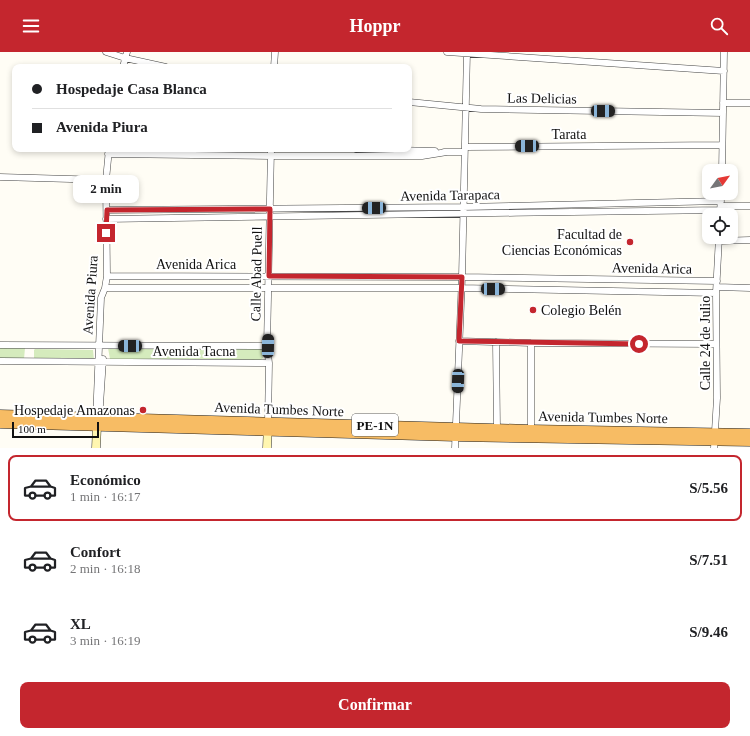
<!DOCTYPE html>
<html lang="es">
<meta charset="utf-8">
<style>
:root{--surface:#fff;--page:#f2f2f2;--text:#202124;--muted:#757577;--line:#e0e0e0;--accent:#c4262e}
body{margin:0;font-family:Georgia,serif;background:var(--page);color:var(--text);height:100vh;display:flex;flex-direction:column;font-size:15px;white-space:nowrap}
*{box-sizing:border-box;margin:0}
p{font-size:13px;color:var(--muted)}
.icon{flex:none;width:22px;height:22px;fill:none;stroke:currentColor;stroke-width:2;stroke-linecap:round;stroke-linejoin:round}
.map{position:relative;height:396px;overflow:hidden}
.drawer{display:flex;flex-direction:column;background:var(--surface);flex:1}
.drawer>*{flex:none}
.banner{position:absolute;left:12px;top:12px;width:400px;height:88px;border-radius:8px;box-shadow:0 2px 6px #0003;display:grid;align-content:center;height:88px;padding:0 20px;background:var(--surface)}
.needle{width:26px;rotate:57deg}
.controls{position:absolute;left:702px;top:112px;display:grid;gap:8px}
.controls a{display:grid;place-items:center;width:36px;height:36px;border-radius:8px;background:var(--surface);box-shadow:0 2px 6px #0003;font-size:20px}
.scale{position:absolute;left:12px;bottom:10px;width:87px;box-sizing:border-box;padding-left:4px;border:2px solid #111;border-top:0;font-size:11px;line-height:14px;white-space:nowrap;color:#111;-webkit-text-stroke:3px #fff;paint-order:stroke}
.end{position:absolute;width:18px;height:18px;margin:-9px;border:5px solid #c4262e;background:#fff;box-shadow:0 0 0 2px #fff}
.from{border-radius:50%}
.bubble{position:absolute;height:28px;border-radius:8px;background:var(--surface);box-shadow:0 2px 6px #0003;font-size:13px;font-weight:700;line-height:28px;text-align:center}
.car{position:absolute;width:12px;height:24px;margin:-12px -6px;border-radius:5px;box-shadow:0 0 3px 1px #0007;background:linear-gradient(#222 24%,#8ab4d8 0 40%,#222 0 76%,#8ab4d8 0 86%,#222 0)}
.banner b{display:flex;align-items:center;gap:14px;height:38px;font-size:15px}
.banner b+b{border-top:1px solid var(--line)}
.banner i{width:10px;height:10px;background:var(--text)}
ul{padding:7px 0 0;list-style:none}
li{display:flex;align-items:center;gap:12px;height:66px;margin:0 8px 6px;padding:0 12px;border:2px solid transparent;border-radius:8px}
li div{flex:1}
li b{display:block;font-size:15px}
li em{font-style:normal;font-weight:700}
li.on{border-color:var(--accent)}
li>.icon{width:36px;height:36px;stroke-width:1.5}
.primary-button{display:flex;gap:8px;margin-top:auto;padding:8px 20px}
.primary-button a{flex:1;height:46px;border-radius:8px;background:var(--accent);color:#fff;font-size:16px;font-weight:700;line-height:46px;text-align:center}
header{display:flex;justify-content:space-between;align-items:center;height:52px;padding:0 20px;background:var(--accent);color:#fff;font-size:18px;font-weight:700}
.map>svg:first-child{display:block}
.green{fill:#d5ebbd}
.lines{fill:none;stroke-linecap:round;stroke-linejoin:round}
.minor-casing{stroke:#444;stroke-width:7}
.secondary-casing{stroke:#333;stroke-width:9}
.trunk-casing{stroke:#222;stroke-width:11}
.minor{stroke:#fff;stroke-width:6}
.secondary{stroke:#fff6b0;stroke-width:8}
.trunk{stroke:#f7bc64;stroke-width:10}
.route{stroke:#c4262e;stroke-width:5}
.poi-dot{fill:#c4262e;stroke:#fff;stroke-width:1.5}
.labels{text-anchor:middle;stroke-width:4;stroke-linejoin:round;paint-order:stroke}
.shield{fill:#fff;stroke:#585858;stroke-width:1}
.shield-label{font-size:13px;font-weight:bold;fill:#111}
.street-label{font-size:14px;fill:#111;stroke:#fff}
.poi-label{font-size:14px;fill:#111;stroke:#fff;text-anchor:end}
</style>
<header><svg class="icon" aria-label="menu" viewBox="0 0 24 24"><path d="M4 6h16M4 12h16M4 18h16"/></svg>Hoppr<svg class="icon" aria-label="search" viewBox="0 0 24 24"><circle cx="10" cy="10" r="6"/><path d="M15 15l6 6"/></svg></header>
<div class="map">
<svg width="750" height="396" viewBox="0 0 750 396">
<rect width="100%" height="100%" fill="#fffdf5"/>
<path class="green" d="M0 295 25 296 24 307H0Z
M108 296 261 297 262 298 263 306 261 308 110 307Z
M35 297 93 298 94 308 34 307V298Z"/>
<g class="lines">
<defs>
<path id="minor" d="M106 0 125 6 166 15
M447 0 724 19
M123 15 127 0
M274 15 275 0
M409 50 481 57 723 61
M723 51H750
M465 95 722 93
M356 97 435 99
M444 100H464
M108 102 271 104H422L447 100
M722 119 724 0
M0 125 106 128
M721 154H750
M107 158 462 155 721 149
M720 163 721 141
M106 167C311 163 516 161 721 158
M718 189 750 188
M107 224 462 225 717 229
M717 235 750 236
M105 236H461L716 241
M459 289 531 291 716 292
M496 290 497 377
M0 293 267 294
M0 309 269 311
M96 368 101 246 105 236 107 224 106 128 109 97
M99 368 103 307
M268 371 269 311 267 294 271 97
M531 378V291
M455 396 462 225 467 0
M714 396 717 346 716 241 719 185"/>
<path id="secondary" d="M96 396 97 374
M267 396 268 373"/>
<path id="trunk" d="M0 363 531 378 750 382
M0 371 455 384 750 389"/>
</defs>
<use href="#minor" class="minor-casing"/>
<use href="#secondary" class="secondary-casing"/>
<use href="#trunk" class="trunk-casing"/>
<use href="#minor" class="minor"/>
<use href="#secondary" class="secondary"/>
<use href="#trunk" class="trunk"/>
</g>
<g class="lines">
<path class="route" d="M106 181 107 158 270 157 269 224 462 225 459 289 639 292"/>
</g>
<g class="poi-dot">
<circle cx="630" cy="190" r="4"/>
<circle cx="533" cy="258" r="4"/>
<circle cx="143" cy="358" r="4"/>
</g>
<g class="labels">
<rect class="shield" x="352" y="362" width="46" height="22" rx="3"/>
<g class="shield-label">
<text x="375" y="378">PE-1N</text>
</g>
<g class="street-label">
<text transform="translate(542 46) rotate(1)" y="5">Las Delicias</text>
<text x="569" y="87">Tarata</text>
<text transform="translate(450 143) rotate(-1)" y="5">Avenida Tarapaca</text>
<text x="196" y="217">Avenida Arica</text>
<text transform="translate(652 216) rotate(1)" y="5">Avenida Arica</text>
<text transform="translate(256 222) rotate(-89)" y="5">Calle Abad Puell</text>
<text transform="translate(90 243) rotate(-86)" y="5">Avenida Piura</text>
<text transform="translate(705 291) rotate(-90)" y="5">Calle 24 de Julio</text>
<text x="194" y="304">Avenida Tacna</text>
<text transform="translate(279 357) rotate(2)" y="5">Avenida Tumbes Norte</text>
<text transform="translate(603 365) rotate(1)" y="5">Avenida Tumbes Norte</text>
</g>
<g class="poi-label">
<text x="622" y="187">Facultad de<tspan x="622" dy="16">Ciencias Económicas</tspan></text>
<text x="541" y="263" text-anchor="start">Colegio Belén</text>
<text x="135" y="363">Hospedaje Amazonas</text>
</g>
</g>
</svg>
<div class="controls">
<a><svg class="needle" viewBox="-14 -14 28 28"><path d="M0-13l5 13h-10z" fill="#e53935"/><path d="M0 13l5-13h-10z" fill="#757577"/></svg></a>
<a><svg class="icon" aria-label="locate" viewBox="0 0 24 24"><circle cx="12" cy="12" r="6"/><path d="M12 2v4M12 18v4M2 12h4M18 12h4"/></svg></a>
</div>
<div class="scale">100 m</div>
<i class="end from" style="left:639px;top:292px"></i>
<i class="end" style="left:106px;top:181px"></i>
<div class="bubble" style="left:73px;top:123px;width:66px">2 min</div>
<i class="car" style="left:603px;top:59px;rotate:91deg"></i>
<i class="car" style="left:527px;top:94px;rotate:269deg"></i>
<i class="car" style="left:374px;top:156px;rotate:269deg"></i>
<i class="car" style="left:493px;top:237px;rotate:91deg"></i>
<i class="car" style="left:130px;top:294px;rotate:270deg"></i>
<i class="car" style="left:268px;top:294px;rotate:1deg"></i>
<i class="car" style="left:458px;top:329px;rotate:182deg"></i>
<div class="banner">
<b><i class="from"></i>Hospedaje Casa Blanca</b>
<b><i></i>Avenida Piura</b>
</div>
</div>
<section class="drawer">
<ul>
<li class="on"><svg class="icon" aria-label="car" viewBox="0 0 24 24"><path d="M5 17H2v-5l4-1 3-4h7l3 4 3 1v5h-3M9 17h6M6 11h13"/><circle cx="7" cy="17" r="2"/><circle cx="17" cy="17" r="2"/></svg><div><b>Económico</b><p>1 min · 16:17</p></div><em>S/5.56</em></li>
<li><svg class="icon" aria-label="car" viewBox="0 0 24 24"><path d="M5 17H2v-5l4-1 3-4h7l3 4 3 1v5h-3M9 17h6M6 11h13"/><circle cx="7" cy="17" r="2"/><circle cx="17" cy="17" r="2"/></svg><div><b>Confort</b><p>2 min · 16:18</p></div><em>S/7.51</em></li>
<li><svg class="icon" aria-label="car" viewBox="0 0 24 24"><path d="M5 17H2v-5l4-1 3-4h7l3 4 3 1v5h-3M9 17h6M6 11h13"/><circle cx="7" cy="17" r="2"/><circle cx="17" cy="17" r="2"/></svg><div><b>XL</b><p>3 min · 16:19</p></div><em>S/9.46</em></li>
</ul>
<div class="primary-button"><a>Confirmar</a></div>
</section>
